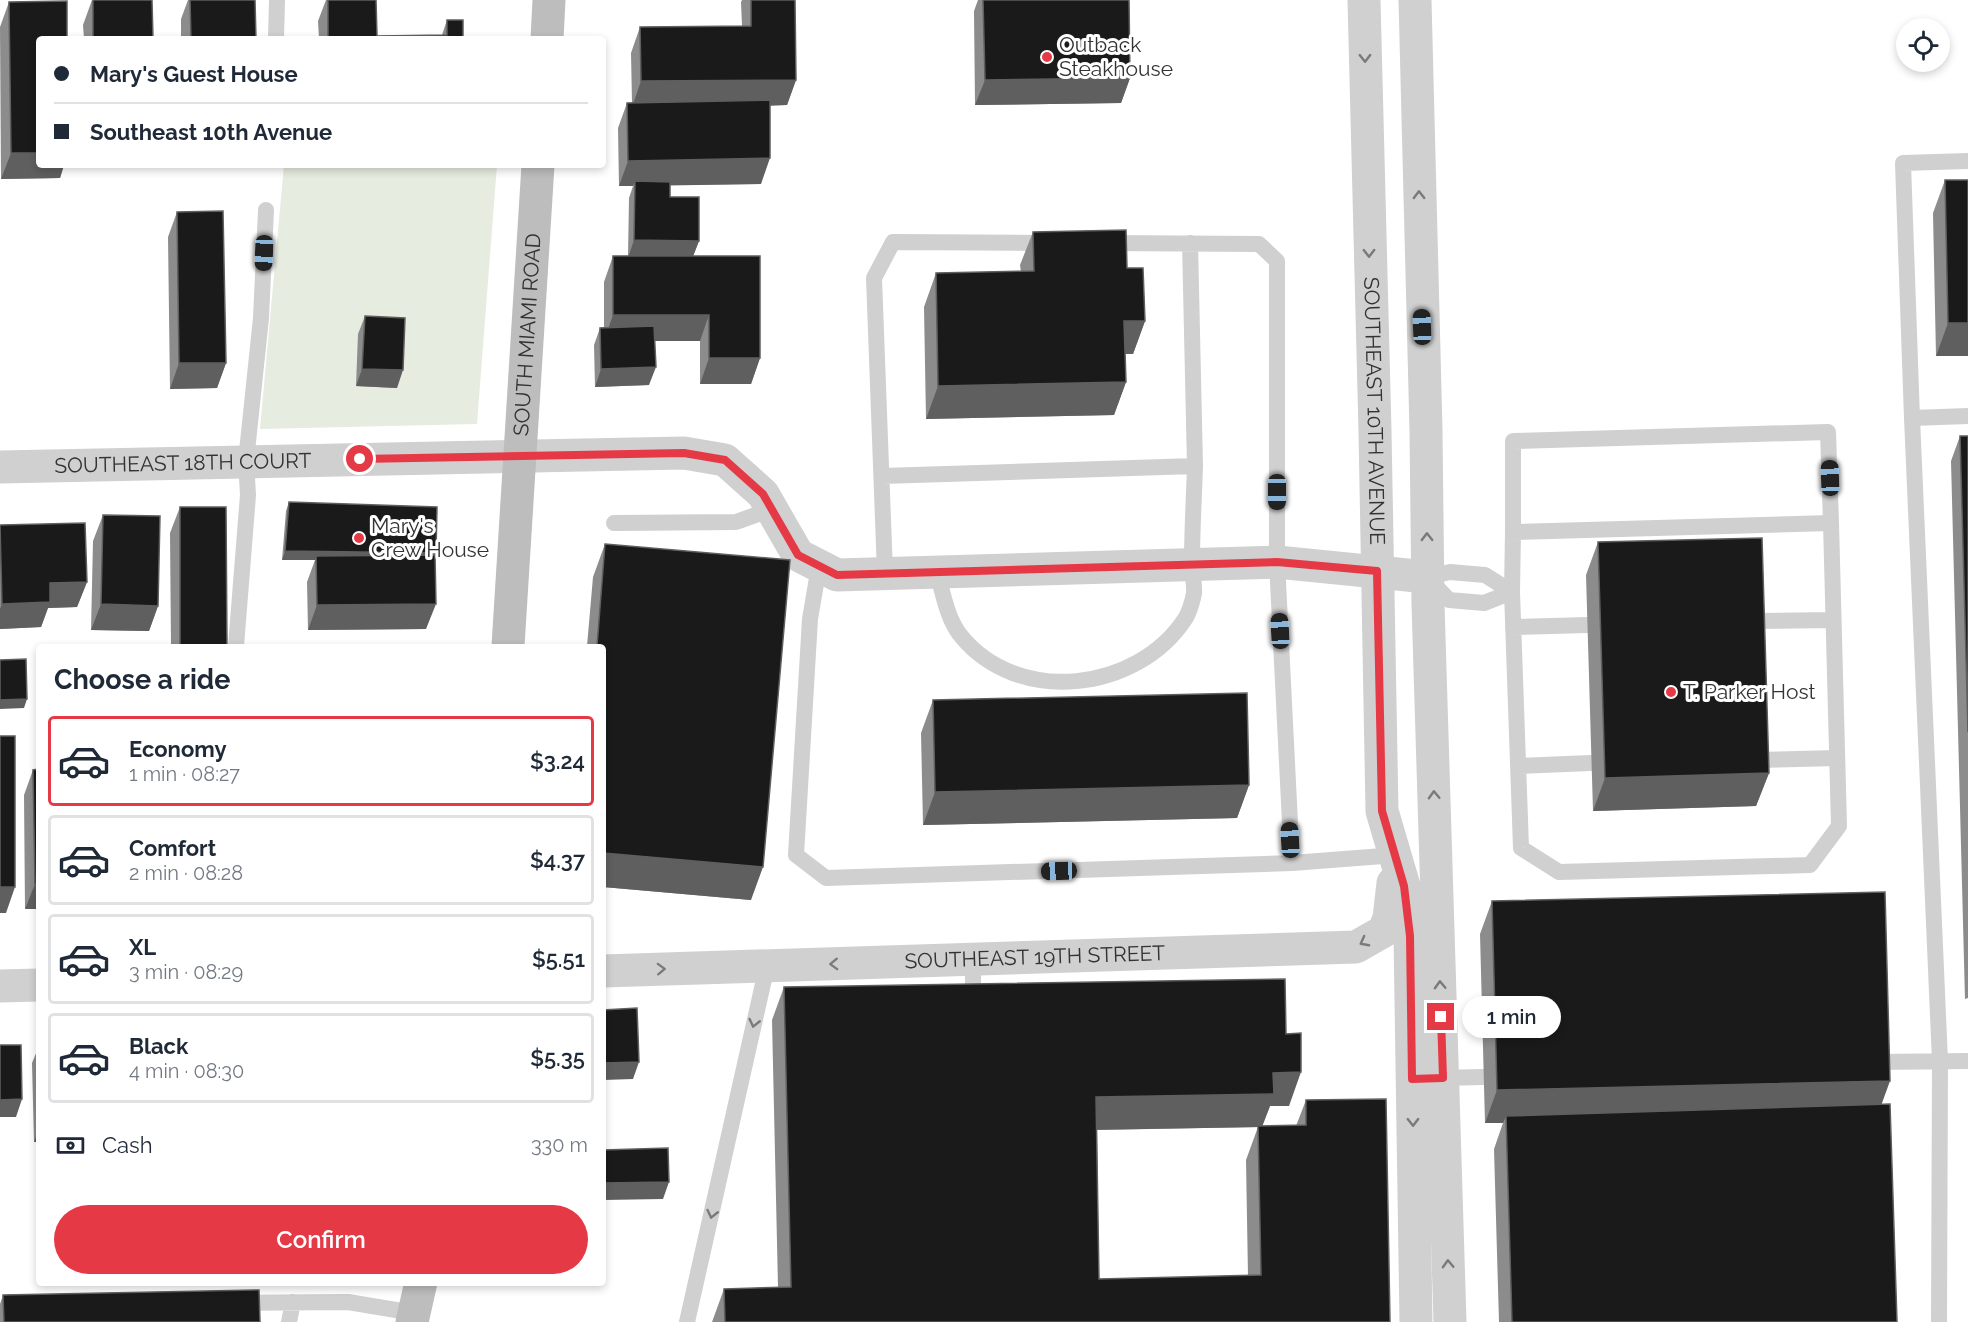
<!DOCTYPE html>
<meta charset="utf-8">
<style>
:root{--surface:#fff;--page:#f2f2f3;--text:#1f2937;--muted:#747a83;--line:#e0e1e3;--accent:#e63946}
body{margin:0;font-family:Raleway,sans-serif;background:var(--page);color:var(--text);height:100vh;display:flex;flex-direction:column;font-size:22px;white-space:nowrap}
*{box-sizing:border-box;margin:0}
p{font-size:20px;color:var(--muted)}
.icon{flex:none;width:33px;height:33px;fill:none;stroke:currentColor;stroke-width:2;stroke-linecap:round;stroke-linejoin:round}
.map{position:relative;flex:1;overflow:hidden}
.details{position:absolute;left:36px;top:644px;width:570px;height:642px;display:flex;flex-direction:column;background:var(--surface);border-radius:6px;box-shadow:0 3px 9px #0003}
.details>*{flex:none}
.top-card{position:absolute;left:36px;top:36px;width:570px;height:132px;border-radius:6px;box-shadow:0 3px 9px #0003;display:grid;align-content:center;height:132px;padding:0 18px;background:var(--surface)}
.controls{position:absolute;left:1896px;top:18px;display:grid;gap:12px}
.controls a{display:grid;place-items:center;width:54px;height:54px;border-radius:50%;background:var(--surface);box-shadow:0 3px 9px #0003;font-size:30px}
.end{position:absolute;width:27px;height:27px;margin:-14px;border:8px solid #e63946;background:#fff;box-shadow:0 0 0 3px #fff}
.from{border-radius:50%}
.bubble{position:absolute;height:42px;border-radius:21px;background:var(--surface);box-shadow:0 3px 9px #0003;font-size:20px;font-weight:600;line-height:42px;text-align:center}
.car{position:absolute;width:18px;height:36px;margin:-18px -9px;border-radius:8px;box-shadow:0 0 4px 2px #0007;background:linear-gradient(#222 24%,#8ab4d8 0 40%,#222 0 76%,#8ab4d8 0 86%,#222 0)}
.top-card b{display:flex;align-items:center;gap:21px;height:57px;font-size:22px}
.top-card b+b{border-top:2px solid var(--line)}
.top-card i{width:15px;height:15px;background:var(--text)}
ul{padding:0;list-style:none}
li{display:flex;align-items:center;gap:18px;height:90px;margin:0 12px 9px;padding:0 6px;border:3px solid var(--line);border-radius:6px}
li div{flex:1}
li b{display:block;font-size:22px}
li em{font-style:normal;font-weight:600}
li.selected{border-color:var(--accent)}
li>.icon{width:54px;height:54px;stroke-width:1.5}
h2{padding:0 18px;font-size:27px;line-height:72px}
.pay{display:flex;align-items:center;gap:15px;height:66px;padding:0 18px;font-size:22px}
.pay p{margin-inline-start:auto}
.button{display:flex;gap:12px;margin-top:auto;padding:12px 18px}
.button a{flex:1;height:69px;border-radius:36px;background:var(--accent);color:#fff;font-size:24px;font-weight:600;line-height:69px;text-align:center}
.map>svg:first-child{display:block}
.green{fill:#e6ecdf}
.lines{fill:none;stroke-linecap:round;stroke-linejoin:round}
.lane{stroke:#d0d0d0;stroke-width:16}
.street{stroke:#d0d0d0;stroke-width:33}
.secondary{stroke:#bdbdbd;stroke-width:33}
.wall{fill:#8c8c8c;fill-rule:evenodd}
.shaded-wall{fill:#5f5f5f}
.building{fill:#1a1a1a;stroke:#5f5f5f;stroke-width:1.5}
.oneway{stroke:#7a7a7a}
.route{stroke:#e63946;stroke-width:8}
.poi-dot{fill:#e63946;stroke:#fff;stroke-width:2}
.labels{text-anchor:middle;stroke-width:6;stroke-linejoin:round;paint-order:stroke}
.poi-label{font-size:21px;fill:#333;stroke:#fff;text-anchor:start}
.street-label{font-size:21px;fill:#333;stroke:#fff}
</style>
<div class="map">
<svg width="1968" height="1322" viewBox="0 0 1968 1322">
<rect width="100%" height="100%" fill="#fff"/>
<path class="green" d="M284 165H497L477 424 260 429Z"/>
<g class="lines">
<path class="lane" d="M276 39 277 0
M1104 243 1259 244 1277 261V562L1292 863
M1190 243 1195 466
M1912 418 1968 416
M882 476 1195 466C1194 498 1192 530 1192 561 1191 572 1195 583 1194 593 1193 600 1189 613 1185 619 1137 692 1018 706 961 636 947 619 943 593 937 572
M614 523 736 522 772 509
M1831 523 1839 826 1810 865 1559 872 1521 848 1512 592 1513 532Z
M1513 532V441L1828 432 1831 523
M819 566 810 619 796 855 826 878 1292 863 1396 855
M1450 572 1485 575 1512 592 1484 603 1449 600 1427 577Z
M885 573 874 278 893 242 1052 243
M1751 621 1833 620
M1513 627 1588 625
M236 646 248 495 246 461 261 318 266 210
M1755 760 1837 758
M1518 766 1591 763
M973 960V1007
M1877 1062 1968 1061
M1437 1078 1484 1077
M238 1303 348 1302 414 1313
M289 1322 293 1302
M687 1322 767 966
M1939 1322 1940 1061 1912 418 1903 163 1968 161"/>
<g class="street">
<path id="s1" d="M1364 0 1375 431 1382 811 1404 886 1410 936 1416 1322"/>
<path d="M1415 0 1426 430 1428 604 1450 1322"/>
<path id="s2" d="M0 467 684 453 725 460 763 494 798 555 837 575 1277 562 1427 577"/>
<path id="s3" d="M603 971 1356 947 1384 931 1389 918 1393 883"/>
<path d="M0 986 39 985"/>
</g>
<g class="secondary">
<path d="M547 39 549 0"/>
<path id="s4" d="M508 646 538 165"/>
<path d="M412 1322 421 1282"/>
</g>
</g>
<path class="wall" d="M92 0 153 39H84L83 25Z
M188 0H255L256 39H181V19Z
M326 0H376L377 36 442 35 447 20 463 39H319L318 21Z
M742 0H795L796 80 787 105 770 106 761 184 670 185V197L699 241 693 256 760 358 751 384H700V341H655L649 385 595 387 594 345 600 328 604 327V282L613 256H628L629 198 633 186H619L618 128 627 103H632L631 53 640 27 742 26 741 2Z
M978 0H1129L1130 78 1121 103 975 105 974 11Z
M9 2 39 165H64L60 178 1 179 0 27Z
M1945 180H1968V356H1936L1933 213Z
M177 212 226 363 217 388 170 389 168 237Z
M1033 232 1127 268 1145 321 1133 354H1125L1126 382 1114 415 926 419 924 307 936 273 1021 272 1020 265Z
M365 316 397 388 356 386 358 334Z
M1960 436H1968V998L1965 999 1951 461Z
M289 502 435 555 426 629 308 630 307 582 315 560H282L286 511Z
M180 507 227 646H171L170 533Z
M103 515 158 606 149 631 91 630 93 541Z
M0 525 87 582 77 607 48 608 41 627 0 629Z
M1598 542 1769 773 1756 806 1593 811 1586 575Z
M605 544 751 900 603 887V646H587L593 577Z
M933 700 1249 785 1237 818 923 825 921 733Z
M33 770 39 909H25L24 795Z
M1492 901 1882 1104 1897 1322H1499L1494 1149 1503 1123H1485L1480 934Z
M784 987 1286 1034 1289 1106H1270L1262 1126H1296L1306 1100 1390 1322H712L724 1289 778 1287 772 1020ZM1258 1127 1246 1160 1248 1276 1099 1279 1097 1130Z
M39 1046V1142H34L32 1063Z
M3 1295 260 1322H0V1304Z"/>
<path class="shaded-wall" d="M1130 78 1121 103 975 105 985 80Z
M796 80 787 105 632 107 641 81Z
M11 153H39V165H64L60 178 1 179Z
M770 158 761 184 635 186V181L633 186H619L628 161Z
M634 240 699 241 692 259 628 258Z
M613 315H709L700 341H604Z
M1124 321H1145L1133 354H1112Z
M1948 323H1968V356H1936Z
M709 358H760L751 384H700Z
M179 363H226L217 388 170 389Z
M656 367 649 385 595 387 601 369Z
M362 369 403 370 397 388 356 386Z
M1126 382 1114 415 926 419 938 386Z
M285 551 436 553 433 562 316 556 315 560H282Z
M87 582 77 607 48 608 41 627 0 629V609L2 604 50 583Z
M101 604 158 606 149 631 91 630Z
M436 604 426 629 308 630 317 605Z
M27 699 24 708 0 709V700Z
M1769 773 1756 806 1593 811 1605 778Z
M1249 785 1237 818 923 825 935 792Z
M603 853 763 867 751 900 603 887Z
M35 884H39V909H25Z
M0 887H15L6 913H0Z
M639 1062 633 1079 603 1080V1063Z
M1301 1072 1289 1106H1270L1262 1127 1084 1130 1096 1097 1273 1073Z
M1890 1081 1878 1114 1506 1116 1503 1123H1485L1497 1090Z
M22 1099 16 1117H0V1100Z
M39 1128V1142H34Z
M669 1182 663 1199 603 1200V1183Z"/>
<path class="building" d="M93 0H152L153 39H93Z
M190 0H255L256 39H191Z
M328 0H376L377 36 447 35V20H463V39H328Z
M751 0H795L796 80 641 81 640 27 751 26Z
M983 0H1129L1130 78 985 80Z
M67 1V39H39V153H11L9 2Z
M770 100V158L628 161 627 103Z
M1945 180H1968V323H1948Z
M635 181 670 182V197H699V241L634 240Z
M223 211 226 363H179L177 212Z
M1126 230 1127 268H1143L1145 321H1124L1126 382 938 386 936 273 1034 271 1033 232Z
M613 256H760V358H709V315H613Z
M365 316 405 318 403 370 362 369Z
M654 326 656 367 601 369 600 328Z
M1960 436H1968V732Z
M289 502 437 507 436 553 285 551Z
M180 507H226L227 646H180Z
M103 515 160 516 158 606 101 604Z
M85 523 87 582 50 583V602L2 604 0 525Z
M1762 538 1769 773 1605 778 1598 542Z
M605 544 790 560 763 867 603 853V646H597Z
M435 555 436 604 317 605 316 556Z
M26 659 27 699 0 700V660Z
M1247 693 1249 785 935 792 933 700Z
M0 736H15V887H0Z
M39 769V884H35L33 770Z
M1885 892 1890 1081 1497 1090 1492 901Z
M1285 979 1286 1034 1301 1033V1072L1273 1073 1274 1094 1096 1097 1099 1279 1261 1275 1258 1126 1306 1125V1100L1386 1099 1390 1322H725L724 1289 791 1287 784 987Z
M637 1008 639 1062 603 1063V1010Z
M0 1045H21L22 1099 0 1100Z
M1890 1104 1897 1322H1512L1506 1116Z
M668 1148 669 1182 603 1183V1150Z
M259 1290 260 1322H4L3 1295Z"/>
<defs><path id="oneway-chevron" d="M-2-3.5L2.5 0L-2 3.5" fill="none" stroke-width="1.6" stroke-linecap="round" stroke-linejoin="round" transform="scale(1.5)"/></defs>
<g class="oneway">
<use href="#oneway-chevron" transform="translate(1365 58) rotate(89)"/>
<use href="#oneway-chevron" transform="translate(1419 195) rotate(-91)"/>
<use href="#oneway-chevron" transform="translate(1369 253) rotate(89)"/>
<use href="#oneway-chevron" transform="translate(1427 537) rotate(-91)"/>
<use href="#oneway-chevron" transform="translate(1434 795) rotate(-92)"/>
<use href="#oneway-chevron" transform="translate(1364 942) rotate(152)"/>
<use href="#oneway-chevron" transform="translate(834 964) rotate(178)"/>
<use href="#oneway-chevron" transform="translate(661 969) rotate(-2)"/>
<use href="#oneway-chevron" transform="translate(1440 985) rotate(-92)"/>
<use href="#oneway-chevron" transform="translate(754 1023) rotate(103)"/>
<use href="#oneway-chevron" transform="translate(1413 1122) rotate(89)"/>
<use href="#oneway-chevron" transform="translate(712 1214) rotate(103)"/>
<use href="#oneway-chevron" transform="translate(1448 1264) rotate(-92)"/>
</g>
<g class="lines">
<path class="route" d="M360 459 684 453 725 460 763 494 798 555 837 575 1277 562 1377 571 1382 811 1404 886 1410 936 1412 1079 1443 1078 1441 1017"/>
</g>
<g class="poi-dot">
<circle cx="1047" cy="57" r="6"/>
<circle cx="359" cy="538" r="6"/>
<circle cx="1671" cy="692" r="6"/>
</g>
<g class="labels">
<g class="poi-label">
<text x="1059" y="52">Outback<tspan x="1059" dy="24">Steakhouse</tspan></text>
<text x="371" y="533">Mary's<tspan x="371" dy="24">Crew House</tspan></text>
<text x="1683" y="699">T. Parker Host</text>
</g>
<g class="street-label">
<text dy="7" stroke="none"><textPath href="#s4" startOffset="312">SOUTH MIAMI ROAD</textPath></text>
<text dy="7" stroke="none"><textPath href="#s1" startOffset="411">SOUTHEAST 10TH AVENUE</textPath></text>
<text dy="7" stroke="none"><textPath href="#s2" startOffset="183">SOUTHEAST 18TH COURT</textPath></text>
<text dy="7" stroke="none"><textPath href="#s3" startOffset="432">SOUTHEAST 19TH STREET</textPath></text>
</g>
</g>
</svg>
<div class="controls">
<a><svg class="icon" aria-label="locate" viewBox="0 0 24 24"><circle cx="12" cy="12" r="6"/><path d="M12 2v4M12 18v4M2 12h4M18 12h4"/></svg></a>
</div>
<i class="end from" style="left:360px;top:459px"></i>
<i class="end" style="left:1441px;top:1017px"></i>
<div class="bubble" style="left:1462px;top:996px;width:99px">1 min</div>
<i class="car" style="left:264px;top:253px;rotate:182deg"></i>
<i class="car" style="left:1422px;top:327px;rotate:358deg"></i>
<i class="car" style="left:1830px;top:478px;rotate:358deg"></i>
<i class="car" style="left:1277px;top:492px;rotate:180deg"></i>
<i class="car" style="left:1280px;top:631px;rotate:357deg"></i>
<i class="car" style="left:1290px;top:840px;rotate:357deg"></i>
<i class="car" style="left:1059px;top:871px;rotate:268deg"></i>
<div class="top-card">
<b><i class="from"></i>Mary's Guest House</b>
<b><i></i>Southeast 10th Avenue</b>
</div>
<section class="details">
<h2>Choose a ride</h2>
<ul>
<li class="selected"><svg class="icon" aria-label="car" viewBox="0 0 24 24"><path d="M5 17H2v-5l4-1 3-4h7l3 4 3 1v5h-3M9 17h6M6 11h13"/><circle cx="7" cy="17" r="2"/><circle cx="17" cy="17" r="2"/></svg><div><b>Economy</b><p>1 min · 08:27</p></div><em>$3.24</em></li>
<li><svg class="icon" aria-label="car" viewBox="0 0 24 24"><path d="M5 17H2v-5l4-1 3-4h7l3 4 3 1v5h-3M9 17h6M6 11h13"/><circle cx="7" cy="17" r="2"/><circle cx="17" cy="17" r="2"/></svg><div><b>Comfort</b><p>2 min · 08:28</p></div><em>$4.37</em></li>
<li><svg class="icon" aria-label="car" viewBox="0 0 24 24"><path d="M5 17H2v-5l4-1 3-4h7l3 4 3 1v5h-3M9 17h6M6 11h13"/><circle cx="7" cy="17" r="2"/><circle cx="17" cy="17" r="2"/></svg><div><b>XL</b><p>3 min · 08:29</p></div><em>$5.51</em></li>
<li><svg class="icon" aria-label="car" viewBox="0 0 24 24"><path d="M5 17H2v-5l4-1 3-4h7l3 4 3 1v5h-3M9 17h6M6 11h13"/><circle cx="7" cy="17" r="2"/><circle cx="17" cy="17" r="2"/></svg><div><b>Black</b><p>4 min · 08:30</p></div><em>$5.35</em></li>
</ul>
<div class="pay"><svg class="icon" aria-label="cash" viewBox="0 0 24 24"><path d="M3 7h18v10H3z"/><circle cx="12" cy="12" r="2"/></svg>Cash<p>330 m</p></div>
<div class="button"><a>Confirm</a></div>
</section>
</div>
